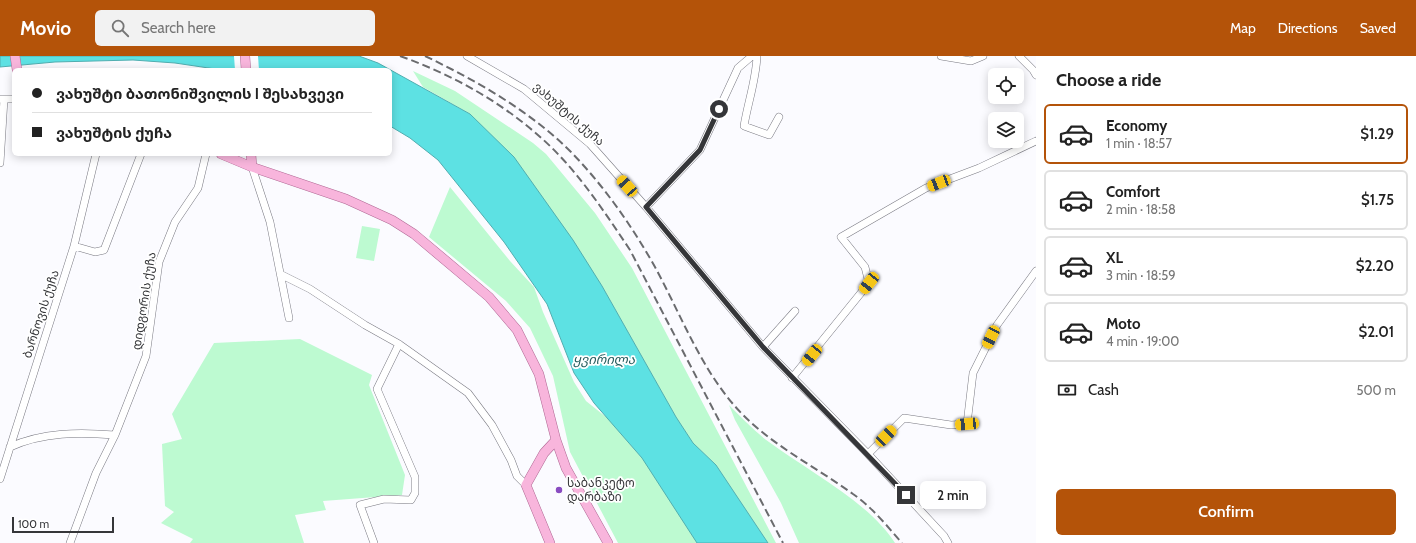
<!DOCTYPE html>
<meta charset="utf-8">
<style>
:root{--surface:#fff;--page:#f2f2f2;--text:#222;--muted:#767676;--line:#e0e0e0;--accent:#b45309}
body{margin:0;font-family:Cabin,"Noto Sans Georgian",sans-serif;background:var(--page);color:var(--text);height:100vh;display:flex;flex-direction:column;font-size:15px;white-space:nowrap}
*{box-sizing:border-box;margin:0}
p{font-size:13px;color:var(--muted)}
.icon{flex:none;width:22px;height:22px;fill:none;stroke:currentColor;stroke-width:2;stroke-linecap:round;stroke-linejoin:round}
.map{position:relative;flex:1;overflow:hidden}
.panel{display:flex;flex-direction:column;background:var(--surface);width:380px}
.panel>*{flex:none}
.banner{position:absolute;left:12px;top:12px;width:380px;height:88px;border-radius:6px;box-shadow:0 2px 10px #0003;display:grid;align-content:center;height:88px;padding:0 20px;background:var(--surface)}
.tools{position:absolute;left:988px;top:12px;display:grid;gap:8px}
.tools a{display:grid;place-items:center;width:36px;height:36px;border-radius:6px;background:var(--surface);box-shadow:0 2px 10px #0003;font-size:20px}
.scale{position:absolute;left:12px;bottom:10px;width:102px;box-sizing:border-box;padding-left:4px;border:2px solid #353639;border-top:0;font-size:11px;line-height:14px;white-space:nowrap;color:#353639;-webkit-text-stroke:3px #fff;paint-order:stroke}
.end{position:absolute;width:18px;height:18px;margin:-9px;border:5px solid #353639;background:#fff;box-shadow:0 0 0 2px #fff}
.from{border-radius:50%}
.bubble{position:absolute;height:28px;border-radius:6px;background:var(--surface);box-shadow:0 2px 10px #0003;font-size:13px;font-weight:600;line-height:28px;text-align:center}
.car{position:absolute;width:12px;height:24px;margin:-12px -6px;border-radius:5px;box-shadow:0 0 3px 1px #0007;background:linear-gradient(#f5c518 24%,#345 0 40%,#f5c518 0 76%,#345 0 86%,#f5c518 0)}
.banner b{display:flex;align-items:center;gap:14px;height:38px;font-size:15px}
.banner b+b{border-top:1px solid var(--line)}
.banner i{width:10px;height:10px;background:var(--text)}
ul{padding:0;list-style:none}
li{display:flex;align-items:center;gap:12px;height:60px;margin:0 8px 6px;padding:0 12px;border:2px solid var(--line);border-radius:6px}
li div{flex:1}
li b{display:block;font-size:15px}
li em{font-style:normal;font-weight:600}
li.selected{border-color:var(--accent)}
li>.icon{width:36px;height:36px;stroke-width:1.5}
h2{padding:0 20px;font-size:18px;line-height:48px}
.pay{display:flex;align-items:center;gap:10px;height:44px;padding:0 20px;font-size:15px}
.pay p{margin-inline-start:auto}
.action{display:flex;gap:8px;margin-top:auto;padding:8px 20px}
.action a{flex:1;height:46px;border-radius:6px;background:var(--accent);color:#fff;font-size:16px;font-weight:600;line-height:46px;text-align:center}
header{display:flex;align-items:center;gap:24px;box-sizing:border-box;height:56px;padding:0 20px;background:var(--accent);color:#fff}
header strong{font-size:19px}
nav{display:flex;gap:22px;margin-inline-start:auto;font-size:14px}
.search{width:280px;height:36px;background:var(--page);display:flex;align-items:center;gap:10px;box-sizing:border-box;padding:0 14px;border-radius:6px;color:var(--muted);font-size:15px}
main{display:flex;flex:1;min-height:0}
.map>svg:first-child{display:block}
.green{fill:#bdfad1}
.water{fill:#5de1e3;stroke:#51aeb0}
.pier{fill:#fbfbff}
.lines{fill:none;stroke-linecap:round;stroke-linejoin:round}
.minor-casing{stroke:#797982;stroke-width:8}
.major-casing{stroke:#b06894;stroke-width:10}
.minor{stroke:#fff;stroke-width:7}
.major{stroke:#f8b5dc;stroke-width:9}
.rail{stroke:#6a6b6e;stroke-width:2;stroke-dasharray:8 4;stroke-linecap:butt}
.route{stroke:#353639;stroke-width:5}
.poi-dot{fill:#894cc1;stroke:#fff;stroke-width:1.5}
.labels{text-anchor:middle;stroke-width:3.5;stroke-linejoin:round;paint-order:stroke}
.street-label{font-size:12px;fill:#353639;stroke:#fff}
.poi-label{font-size:12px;fill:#353639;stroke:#fff;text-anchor:start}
.water-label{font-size:13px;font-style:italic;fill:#245c5d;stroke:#fff}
</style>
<header>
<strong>Movio</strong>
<div class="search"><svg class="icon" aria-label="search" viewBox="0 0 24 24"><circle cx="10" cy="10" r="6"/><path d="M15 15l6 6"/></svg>Search here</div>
<nav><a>Map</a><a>Directions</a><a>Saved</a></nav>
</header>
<main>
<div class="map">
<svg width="1036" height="487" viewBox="0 0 1036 487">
<rect width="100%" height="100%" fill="#fbfbff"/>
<path class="green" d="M413 15 455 35 533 87 546 98 595 157 632 212 776 487H768L716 409 693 387 676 361 602 230 470 58 423 31Z
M450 131 510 205 534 231 543 256 574 326 586 345 611 365 634 393 719 487H618L570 396 553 320 530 272 506 245 429 181Z
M362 170 380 173 374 205 356 202Z
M300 283 372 319 369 329 405 419 402 439 323 445 326 454 295 459 304 487H190L193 483 161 467 174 456 165 450 162 388 182 383 172 358 214 287Z
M729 349C742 362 755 376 769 386 808 415 869 446 895 487H799L781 447 735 364Z"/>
<path class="water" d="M0 0H359L378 7 470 58 514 101 573 184 602 230 676 361 693 387 716 409 768 487H697L642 402 594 347 574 317 547 248 504 186 438 104 410 82 390 70V14H222L175 7 133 4 55 6 0 11Z"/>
<path class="pier" d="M234 0H258L259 14H235Z"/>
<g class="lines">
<defs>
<path id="minor" d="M467 0 524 33 590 88 646 151 763 291 868 398 944 480 948 487
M757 0C756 24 748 46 744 70L769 79 779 61
M941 0 971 5 983 0
M1019 0 1033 14 1036 19
M0 43H14
M0 107 4 43
M252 111 270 166 289 262
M646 151 700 94 738 12 752 0
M74 190 95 196 104 194 141 98
M282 219 310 233 365 269 399 288 468 337 492 369 511 404 517 420 526 429
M763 291 795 255
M792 322 869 227 865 211 841 181 926 132 979 112 1036 85
M10 391C43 376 80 376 115 379
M868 398 904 362 951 369 967 368 973 317 997 269 1036 215
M0 423 74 190 96 98
M70 487 96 417 115 379 146 300 159 206 175 166 198 132 206 98
M374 487 360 449 384 443 411 444 415 437V421L377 333 399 288"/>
<path id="major" d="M15 0 17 14
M245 0 246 14
M221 98 252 111 346 143 392 164 414 178 489 241 517 274 539 318 556 384 566 412 608 487
M251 98 252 111
M550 487 526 429 544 397 556 384"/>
</defs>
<use href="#minor" class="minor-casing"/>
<use href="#major" class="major-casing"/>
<use href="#minor" class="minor"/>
<use href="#major" class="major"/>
<path class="rail" d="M400 0C456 20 507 49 550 90 581 120 606 158 630 194L783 487
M425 0C477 25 530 55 571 96 604 130 632 170 655 211 680 257 699 308 733 348 765 386 813 409 853 438 872 451 887 470 902 487"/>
</g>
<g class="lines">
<path class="route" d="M719 53 700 94 646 151 763 291 906 439"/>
</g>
<circle class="poi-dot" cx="559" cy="434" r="4"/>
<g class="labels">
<g class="street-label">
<text transform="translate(569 58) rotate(41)" y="4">ვახუშტის ქუჩა</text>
<text transform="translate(144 245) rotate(-81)" y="4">დიდგორის ქუჩა</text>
<text transform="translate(41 258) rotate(-72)" y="4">ბარნოვის ქუჩა</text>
</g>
<g class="poi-label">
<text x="567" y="431">საბანკეტო<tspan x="567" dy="14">დარბაზი</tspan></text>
</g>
<g class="water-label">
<text x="604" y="308">ყვირილა</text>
</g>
</g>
</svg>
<div class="tools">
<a><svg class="icon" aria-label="locate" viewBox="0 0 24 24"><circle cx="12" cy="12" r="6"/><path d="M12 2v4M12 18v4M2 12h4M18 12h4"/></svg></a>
<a><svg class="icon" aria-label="layers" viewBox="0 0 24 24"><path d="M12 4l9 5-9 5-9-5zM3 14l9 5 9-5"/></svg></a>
</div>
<div class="scale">100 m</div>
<i class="end from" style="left:719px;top:53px"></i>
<i class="end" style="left:906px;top:439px"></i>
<div class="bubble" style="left:920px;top:425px;width:66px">2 min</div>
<i class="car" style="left:939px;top:127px;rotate:249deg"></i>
<i class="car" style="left:627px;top:130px;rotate:318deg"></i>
<i class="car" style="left:869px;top:227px;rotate:218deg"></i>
<i class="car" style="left:991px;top:281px;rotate:206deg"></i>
<i class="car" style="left:812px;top:299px;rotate:219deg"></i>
<i class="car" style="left:967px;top:368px;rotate:265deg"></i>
<i class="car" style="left:886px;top:380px;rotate:45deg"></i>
<div class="banner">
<b><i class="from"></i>ვახუშტი ბათონიშვილის I შესახვევი</b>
<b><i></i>ვახუშტის ქუჩა</b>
</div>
</div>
<section class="panel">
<h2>Choose a ride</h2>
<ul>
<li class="selected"><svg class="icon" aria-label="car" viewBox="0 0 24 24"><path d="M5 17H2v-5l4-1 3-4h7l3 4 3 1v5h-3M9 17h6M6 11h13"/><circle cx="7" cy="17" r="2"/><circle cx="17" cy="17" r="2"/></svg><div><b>Economy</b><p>1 min · 18:57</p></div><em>$1.29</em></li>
<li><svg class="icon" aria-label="car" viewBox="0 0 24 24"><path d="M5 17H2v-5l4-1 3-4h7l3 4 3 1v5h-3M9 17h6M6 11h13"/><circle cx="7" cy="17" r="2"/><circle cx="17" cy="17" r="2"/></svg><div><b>Comfort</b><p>2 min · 18:58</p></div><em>$1.75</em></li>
<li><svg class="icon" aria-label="car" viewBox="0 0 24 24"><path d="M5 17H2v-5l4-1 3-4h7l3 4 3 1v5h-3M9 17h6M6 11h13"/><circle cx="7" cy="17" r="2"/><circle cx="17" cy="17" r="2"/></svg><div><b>XL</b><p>3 min · 18:59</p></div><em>$2.20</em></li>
<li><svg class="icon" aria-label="car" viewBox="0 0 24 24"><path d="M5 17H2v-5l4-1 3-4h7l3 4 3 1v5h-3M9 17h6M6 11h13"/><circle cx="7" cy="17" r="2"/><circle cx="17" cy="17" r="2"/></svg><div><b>Moto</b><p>4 min · 19:00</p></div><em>$2.01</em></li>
</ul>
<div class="pay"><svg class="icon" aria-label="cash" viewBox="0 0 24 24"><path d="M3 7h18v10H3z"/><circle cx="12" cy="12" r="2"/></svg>Cash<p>500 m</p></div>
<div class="action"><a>Confirm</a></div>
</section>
</main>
